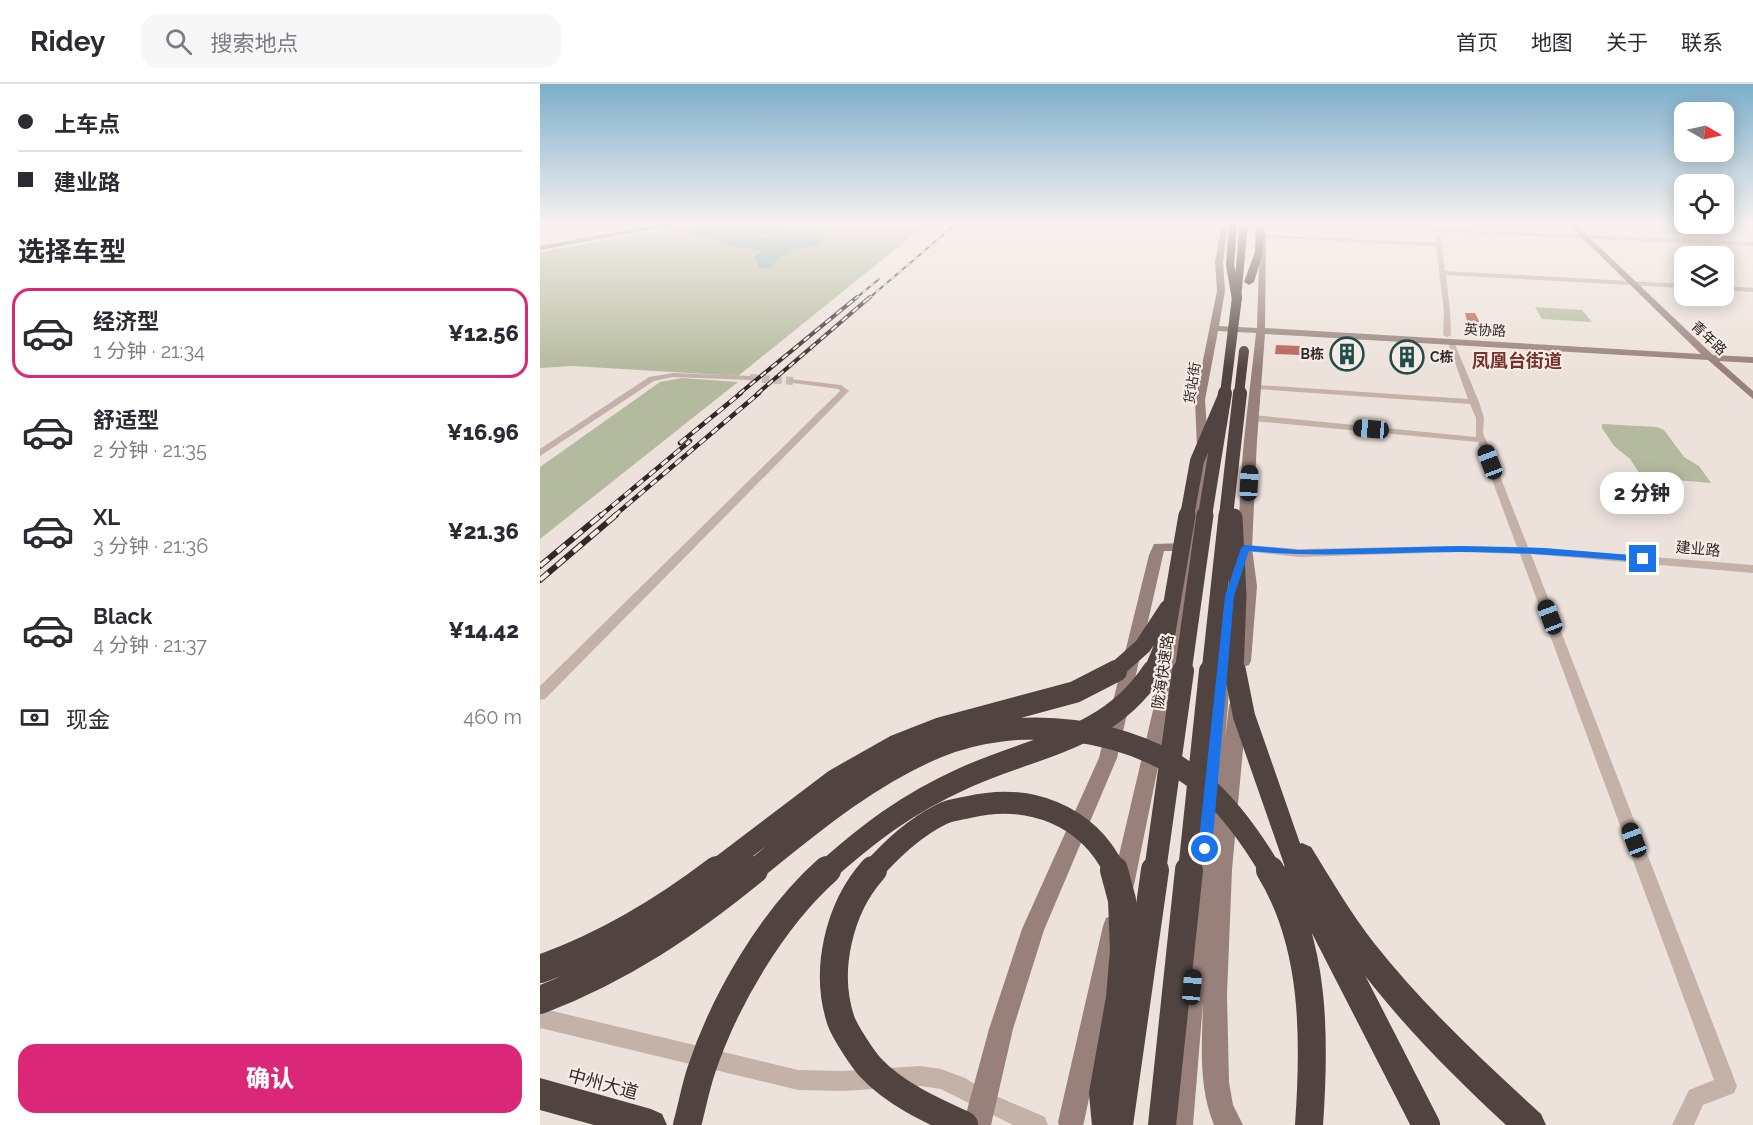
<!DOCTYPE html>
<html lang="zh">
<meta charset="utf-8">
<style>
:root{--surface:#fff;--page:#f7f7f7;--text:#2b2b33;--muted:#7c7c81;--line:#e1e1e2;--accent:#db2777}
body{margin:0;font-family:Raleway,"Noto Sans SC",sans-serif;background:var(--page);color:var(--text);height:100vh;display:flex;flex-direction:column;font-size:22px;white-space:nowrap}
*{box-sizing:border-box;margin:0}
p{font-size:20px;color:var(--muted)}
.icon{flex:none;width:33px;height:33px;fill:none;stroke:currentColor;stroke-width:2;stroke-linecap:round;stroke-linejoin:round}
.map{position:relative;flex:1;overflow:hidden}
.sheet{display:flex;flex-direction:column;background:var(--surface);width:540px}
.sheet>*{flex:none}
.banner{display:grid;align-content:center;height:132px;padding:0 18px;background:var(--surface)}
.needle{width:39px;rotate:99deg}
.buttons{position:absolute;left:1134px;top:18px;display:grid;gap:12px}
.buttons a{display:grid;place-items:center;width:60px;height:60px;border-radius:12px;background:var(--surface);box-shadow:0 3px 15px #0003;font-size:30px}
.end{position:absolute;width:27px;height:27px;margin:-14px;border:8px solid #1a73e8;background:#fff;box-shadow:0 0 0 3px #fff}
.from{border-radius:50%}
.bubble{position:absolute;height:42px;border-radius:18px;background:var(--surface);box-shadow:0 3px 15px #0003;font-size:20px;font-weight:800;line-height:42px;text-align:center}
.car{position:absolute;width:18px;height:36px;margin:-18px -9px;border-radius:8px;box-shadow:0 0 4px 2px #0007;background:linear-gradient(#222 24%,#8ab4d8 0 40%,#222 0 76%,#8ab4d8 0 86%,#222 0)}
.banner b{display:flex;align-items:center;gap:21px;height:57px;font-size:22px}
.banner b+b{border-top:2px solid var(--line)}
.banner i{width:15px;height:15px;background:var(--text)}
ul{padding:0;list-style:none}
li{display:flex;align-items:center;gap:18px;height:90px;margin:0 12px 9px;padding:0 6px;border:3px solid transparent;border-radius:18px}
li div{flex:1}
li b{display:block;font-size:22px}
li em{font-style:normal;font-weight:800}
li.on{border-color:var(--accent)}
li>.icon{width:54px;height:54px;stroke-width:1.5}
h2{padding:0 18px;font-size:27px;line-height:72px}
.pay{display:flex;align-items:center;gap:15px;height:66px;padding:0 18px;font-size:22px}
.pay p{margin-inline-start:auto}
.primary-button{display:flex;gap:12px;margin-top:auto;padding:12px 18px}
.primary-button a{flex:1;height:69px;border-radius:18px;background:var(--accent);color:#fff;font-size:24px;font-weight:800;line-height:69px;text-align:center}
header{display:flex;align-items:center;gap:36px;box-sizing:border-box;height:84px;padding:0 30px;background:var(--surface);border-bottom:2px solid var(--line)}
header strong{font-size:28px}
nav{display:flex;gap:33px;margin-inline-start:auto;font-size:21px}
.search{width:420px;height:54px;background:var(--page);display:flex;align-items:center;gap:15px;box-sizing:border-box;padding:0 21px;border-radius:18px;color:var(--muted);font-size:22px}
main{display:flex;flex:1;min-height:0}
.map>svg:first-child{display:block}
.green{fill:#b4ba9d}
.water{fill:#7ea6a3}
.building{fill:#b55c51}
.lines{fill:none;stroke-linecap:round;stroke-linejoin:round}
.street-tunnel{stroke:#c8bdb7;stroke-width:8;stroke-dasharray:8 4;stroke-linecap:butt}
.street{fill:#c4b1a8;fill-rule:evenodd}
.secondary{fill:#97817a;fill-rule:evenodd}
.highway{fill:#51433f;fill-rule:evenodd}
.rail-far3-casing{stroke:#322927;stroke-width:2}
.rail-far2-casing{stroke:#322927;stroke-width:4}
.rail-far1-casing{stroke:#322927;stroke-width:4.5}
.rail-casing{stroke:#322927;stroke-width:6}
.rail-far3{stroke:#f6ece6;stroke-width:1.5;stroke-dasharray:5;stroke-linecap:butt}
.rail-far2{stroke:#f6ece6;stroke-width:2;stroke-dasharray:7;stroke-linecap:butt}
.rail-far1{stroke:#f6ece6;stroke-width:3;stroke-dasharray:8;stroke-linecap:butt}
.rail{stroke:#f6ece6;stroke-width:4;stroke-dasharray:11;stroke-linecap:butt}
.highway-bridge-far5{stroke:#51433f;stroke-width:8}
.highway-bridge-far4{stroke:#51433f;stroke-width:10}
.highway-bridge-far3{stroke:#51433f;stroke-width:14}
.highway-bridge-far2{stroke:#51433f;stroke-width:17}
.highway-bridge-far1{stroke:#51433f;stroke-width:22}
.highway-bridge{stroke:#51433f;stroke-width:28}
.route{fill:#1a73e8}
.labels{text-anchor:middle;stroke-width:4.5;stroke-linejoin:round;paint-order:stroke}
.far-street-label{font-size:14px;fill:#322927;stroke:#f6ece6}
.far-poi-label{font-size:14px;font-weight:bold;fill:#322927;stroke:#f6ece6;text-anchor:end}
.street-label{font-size:15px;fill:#322927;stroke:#f6ece6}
.far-district-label{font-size:18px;font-weight:bold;fill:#75332c;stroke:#f6ece6}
.near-street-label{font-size:18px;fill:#322927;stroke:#f6ece6}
</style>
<header>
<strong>Ridey</strong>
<div class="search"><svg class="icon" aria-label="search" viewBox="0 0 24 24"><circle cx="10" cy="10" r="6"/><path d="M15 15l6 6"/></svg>搜索地点</div>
<nav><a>首页</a><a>地图</a><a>关于</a><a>联系</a></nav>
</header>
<main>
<section class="sheet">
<div class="banner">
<b><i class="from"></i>上车点</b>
<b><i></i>建业路</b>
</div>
<h2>选择车型</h2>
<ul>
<li class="on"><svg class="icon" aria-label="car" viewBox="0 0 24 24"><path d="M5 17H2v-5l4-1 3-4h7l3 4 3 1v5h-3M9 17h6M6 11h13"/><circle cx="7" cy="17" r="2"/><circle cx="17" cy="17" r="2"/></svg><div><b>经济型</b><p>1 分钟 · 21:34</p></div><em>¥12.56</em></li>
<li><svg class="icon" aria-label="car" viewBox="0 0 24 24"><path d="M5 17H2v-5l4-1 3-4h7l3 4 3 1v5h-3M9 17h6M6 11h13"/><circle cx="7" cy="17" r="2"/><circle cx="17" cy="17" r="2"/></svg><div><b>舒适型</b><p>2 分钟 · 21:35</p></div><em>¥16.96</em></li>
<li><svg class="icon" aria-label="car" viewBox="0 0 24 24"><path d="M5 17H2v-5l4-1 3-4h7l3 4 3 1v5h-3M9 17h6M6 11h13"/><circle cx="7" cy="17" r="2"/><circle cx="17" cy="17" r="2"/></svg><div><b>XL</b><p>3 分钟 · 21:36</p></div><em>¥21.36</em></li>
<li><svg class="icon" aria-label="car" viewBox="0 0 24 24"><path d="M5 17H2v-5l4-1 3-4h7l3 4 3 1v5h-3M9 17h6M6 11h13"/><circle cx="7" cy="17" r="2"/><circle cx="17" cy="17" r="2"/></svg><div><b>Black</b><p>4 分钟 · 21:37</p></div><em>¥14.42</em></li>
</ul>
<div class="pay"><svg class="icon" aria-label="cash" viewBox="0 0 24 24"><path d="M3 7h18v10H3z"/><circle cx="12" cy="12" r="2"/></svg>现金<p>460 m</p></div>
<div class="primary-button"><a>确认</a></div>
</section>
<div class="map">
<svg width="1213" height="1041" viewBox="0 0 1213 1041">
<rect width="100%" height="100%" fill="#ede2db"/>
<path class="green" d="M161 139H388L198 292 33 282 0 284V168Z
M995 223 1042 226 1052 238 1002 235Z
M142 294 198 298 0 455V383L120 298Z
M1062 340 1117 343 1124 346 1144 373 1159 382 1171 399 1102 393 1090 375 1074 362 1062 344Z"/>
<path class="water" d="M192 139H249L245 145 216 151 224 155 248 149 259 153 281 152 284 156 276 162 252 166 235 178V183L219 184 214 173 224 166 190 162 184 158 149 150Z"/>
<path class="building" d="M925 229H935L943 245 932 244 928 241Z
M736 261 760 262V271L735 270Z
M794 265 819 266 821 275 795 274Z
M854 268 878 269 881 279 856 277Z"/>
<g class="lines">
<path class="street-tunnel" d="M210 294 253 297"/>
<path class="street" d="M896 145 1213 158V162L898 148Z
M898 151 901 153 905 187 1144 200V204L906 191 910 227 911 251 907 253 903 251 904 227 896 162 721 153 724 151 896 159 895 153Z
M1184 202 1213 204V208L1184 206Z
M907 256 914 258 939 318 944 334 943 349 988 463 1213 481V489L991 470 1197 1002 1194 1009 1163 1021 1154 1041H1132L1149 1006 1174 996 980 470 918 468 759 473 705 467 700 464 705 461 759 465 918 462 977 463 938 358 713 337 709 334 713 331 936 353V334L930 320 717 305 713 303 717 301 928 315Z
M133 289 210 292 214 294 210 296 133 293 114 297 0 372V365L109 293Z
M250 295 301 301 309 307 5 615 0 616V602L300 307 299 305 253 299 249 297Z
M0 924 258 986 303 987 380 982 401 985 425 994 449 1009 505 1033 508 1041H473L401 1005 380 1002 303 1007 258 1006 0 944Z"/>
<path class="secondary" d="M127 139H143L0 166V162Z
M682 139H688L683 178 685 207 679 242 717 244 720 149 723 147 726 149 725 244 1161 270 1027 139H1034L1173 271 1213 273V279L1179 277 1213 307V315L1168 276 725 250 717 356 712 464 717 502 711 577 709 581 703 583 697 581 695 577 702 497 697 511 685 656 689 621 692 616 698 614 704 616 707 621 692 786 687 911 689 998 693 1021 703 1041H674C658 1002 662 960 663 919L653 1041H625L683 511 690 493 695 491 702 496C693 419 708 326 716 249L678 247 665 316 670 388 634 605 594 801 591 809 583 812 575 809 572 801 618 605 643 467H624L623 471 577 674 504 846 473 945 451 1041H423L449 945 482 845 559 674 609 471 614 460 645 459 658 388 655 316 677 207 675 178Z
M574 831 582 834 585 842 544 1038 543 1041H519L518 1038 563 842 566 834Z"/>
<path class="highway" d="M689 139H697L694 181 702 216 697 219 692 216 686 181Z
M716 139H724L723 168 714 198 709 201 704 198 715 168Z
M762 759 771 763C791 795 810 828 834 859 884 922 942 976 1001 1030L1006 1041H966C911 990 858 937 814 877 791 846 773 812 753 779L750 771 753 763Z
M0 994 111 1025 122 1030 127 1041H54L0 1026Z"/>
<defs>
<path id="rail-far3" d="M315 215 339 195
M328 215 417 139"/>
<path id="rail-far2" d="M199 310 317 213
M217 310 330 213"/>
<path id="rail-far1" d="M140 359 201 309
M60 432 150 357
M74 432 219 309"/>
<path id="rail" d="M0 482 61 431
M0 496 76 431"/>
</defs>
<use href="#rail-far3" class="rail-far3-casing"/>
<use href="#rail-far2" class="rail-far2-casing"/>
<use href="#rail-far1" class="rail-far1-casing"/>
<use href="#rail" class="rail-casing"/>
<use href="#rail-far3" class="rail-far3"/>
<use href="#rail-far2" class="rail-far2"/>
<use href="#rail-far1" class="rail-far1"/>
<use href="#rail" class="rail"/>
<path class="highway-bridge-far5" d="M697 215 704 139"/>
<path class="highway-bridge-far4" d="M685 310 697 213
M699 310 704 267"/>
<path class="highway-bridge-far3" d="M647 432 657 377 684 314
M665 432 685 309
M686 432 700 309"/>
<path class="highway-bridge-far2" d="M694 433 698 512 695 588
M574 588 603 562 628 524
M612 588 626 554 647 431
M643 588 665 431
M670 588 687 431"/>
<path class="highway-bridge-far1" d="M695 587 704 632 758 787
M175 787 295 696 355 662 401 644 535 608 576 587
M213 787C270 741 328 692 397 663 480 629 590 642 661 699 690 723 712 755 731 787
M286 787C330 748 367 720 422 695 492 662 566 658 613 587
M332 787C353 764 374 744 402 730 410 726 420 725 429 723 488 709 547 730 575 787
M615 787 643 587
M649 787 670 587"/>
<path class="highway-bridge" d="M333 786C299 824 284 887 301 937 305 948 322 974 330 983 355 1010 391 1026 424 1041
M730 786C776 861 775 957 769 1041
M758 786 764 803 886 1041
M0 885C65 862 122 828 177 786
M0 916C81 885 148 840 214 786
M147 1041C152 1023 155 1005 161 987 184 917 232 835 287 786
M566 1041 563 1010 580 914 584 866 582 816 574 786
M579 1041 615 786
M622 1041 649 786"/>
</g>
<linearGradient id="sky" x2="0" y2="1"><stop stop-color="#7daecc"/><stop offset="0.49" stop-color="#f7f2ef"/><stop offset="1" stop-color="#f7f2ef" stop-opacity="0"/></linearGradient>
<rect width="1213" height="285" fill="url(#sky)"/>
<path class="route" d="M705 461 759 466 918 462 1004 464 1103 472 1108 475 1103 478C1042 473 981 468 920 468 849 468 779 474 709 467L694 512 672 765 670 769 665 771 660 769 658 765 685 512 701 464Z"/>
<defs>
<symbol id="building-ring" viewBox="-11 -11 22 22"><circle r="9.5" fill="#f6ece6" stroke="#234d4a" stroke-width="1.5"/><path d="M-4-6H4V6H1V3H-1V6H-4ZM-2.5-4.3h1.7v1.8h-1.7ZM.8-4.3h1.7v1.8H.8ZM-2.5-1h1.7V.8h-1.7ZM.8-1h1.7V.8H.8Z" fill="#234d4a"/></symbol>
</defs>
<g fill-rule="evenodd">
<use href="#building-ring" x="788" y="251" width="38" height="38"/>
<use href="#building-ring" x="848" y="254" width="38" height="38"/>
</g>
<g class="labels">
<g class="far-street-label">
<text transform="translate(945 246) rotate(3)" y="5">英协路</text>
<text transform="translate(1169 254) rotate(43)" y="5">青年路</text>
<text transform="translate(652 299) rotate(-81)" y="5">货站街</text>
</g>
<g class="far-poi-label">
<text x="784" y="275">B栋</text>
<text x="890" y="278" text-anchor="start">C栋</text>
</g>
<g class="street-label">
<text transform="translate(1158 465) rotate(5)" y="5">建业路</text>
<text transform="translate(623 588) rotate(-82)" y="5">陇海快速路</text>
</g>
<g class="far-district-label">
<text x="977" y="283">凤凰台街道</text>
</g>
<g class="near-street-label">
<text transform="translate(63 1000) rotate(15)" y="6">中州大道</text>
</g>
</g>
</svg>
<div class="buttons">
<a><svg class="needle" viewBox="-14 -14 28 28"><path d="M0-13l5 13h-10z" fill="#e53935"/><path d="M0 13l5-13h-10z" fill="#7c7c81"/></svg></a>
<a><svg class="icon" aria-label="locate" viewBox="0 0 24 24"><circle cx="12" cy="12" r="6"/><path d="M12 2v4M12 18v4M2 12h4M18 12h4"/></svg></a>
<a><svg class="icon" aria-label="layers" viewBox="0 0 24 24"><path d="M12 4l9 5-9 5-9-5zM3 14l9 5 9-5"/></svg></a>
</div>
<i class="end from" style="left:665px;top:765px"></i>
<i class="end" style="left:1103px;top:475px"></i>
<div class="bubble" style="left:1060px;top:388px;width:84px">2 分钟</div>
<i class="car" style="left:831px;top:345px;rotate:275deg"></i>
<i class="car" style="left:950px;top:378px;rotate:339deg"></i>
<i class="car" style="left:709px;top:399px;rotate:3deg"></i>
<i class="car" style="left:1010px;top:533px;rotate:339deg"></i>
<i class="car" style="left:1094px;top:756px;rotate:339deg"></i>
<i class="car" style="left:652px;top:903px;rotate:5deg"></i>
</div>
</main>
